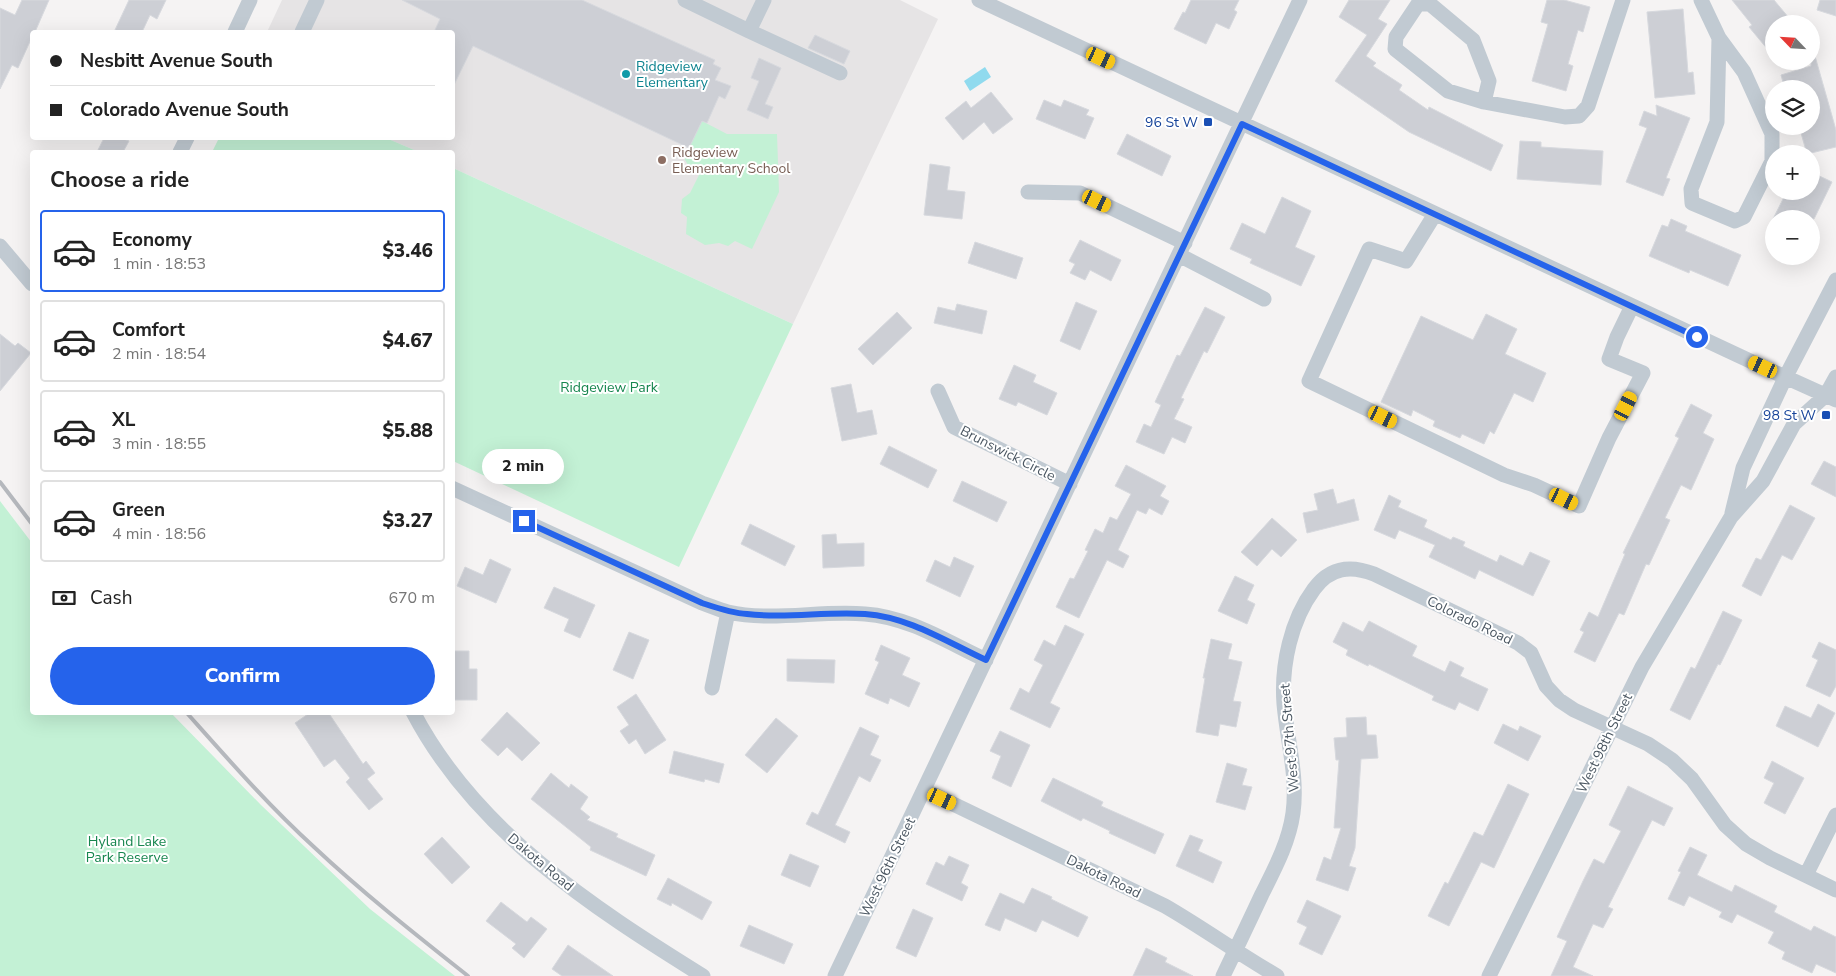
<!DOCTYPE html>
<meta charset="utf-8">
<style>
:root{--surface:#fff;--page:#f6f6f6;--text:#222;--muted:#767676;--line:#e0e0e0;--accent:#2563eb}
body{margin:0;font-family:"Nunito Sans",sans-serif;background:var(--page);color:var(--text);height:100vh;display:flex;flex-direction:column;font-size:19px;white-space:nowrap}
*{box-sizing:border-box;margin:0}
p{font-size:16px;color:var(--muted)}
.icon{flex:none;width:28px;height:28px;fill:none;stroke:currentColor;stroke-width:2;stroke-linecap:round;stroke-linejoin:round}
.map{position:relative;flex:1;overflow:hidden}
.side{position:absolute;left:30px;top:150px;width:425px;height:565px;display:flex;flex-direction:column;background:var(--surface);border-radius:5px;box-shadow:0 5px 20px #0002}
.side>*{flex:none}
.hud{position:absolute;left:30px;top:30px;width:425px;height:110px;border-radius:5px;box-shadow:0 5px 20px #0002;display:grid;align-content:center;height:110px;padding:0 20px;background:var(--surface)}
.needle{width:32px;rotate:295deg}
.buttons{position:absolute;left:1765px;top:15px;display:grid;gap:10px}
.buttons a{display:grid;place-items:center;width:55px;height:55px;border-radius:50%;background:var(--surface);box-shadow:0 5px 20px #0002;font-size:25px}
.end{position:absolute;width:22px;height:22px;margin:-11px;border:6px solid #2563eb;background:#fff;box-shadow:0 0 0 2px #fff}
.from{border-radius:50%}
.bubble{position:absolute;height:35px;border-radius:18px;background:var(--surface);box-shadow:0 5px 20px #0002;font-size:16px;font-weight:800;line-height:35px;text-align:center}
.car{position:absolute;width:15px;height:30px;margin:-15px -8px;border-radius:6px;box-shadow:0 0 4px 1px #0007;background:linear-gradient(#f5c518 24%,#345 0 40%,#f5c518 0 76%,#345 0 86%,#f5c518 0)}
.hud b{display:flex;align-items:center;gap:18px;height:48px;font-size:19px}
.hud b+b{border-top:1px solid var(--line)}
.hud i{width:12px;height:12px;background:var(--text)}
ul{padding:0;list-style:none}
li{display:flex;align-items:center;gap:15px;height:82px;margin:0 10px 8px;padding:0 10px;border:2px solid var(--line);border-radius:5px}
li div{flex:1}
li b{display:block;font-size:19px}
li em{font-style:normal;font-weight:800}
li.on{border-color:var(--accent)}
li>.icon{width:45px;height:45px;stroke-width:1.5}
h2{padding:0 20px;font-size:22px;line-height:60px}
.pay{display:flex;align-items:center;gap:12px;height:55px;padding:0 20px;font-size:19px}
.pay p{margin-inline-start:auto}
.action{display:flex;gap:10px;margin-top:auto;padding:10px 20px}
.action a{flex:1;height:58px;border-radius:30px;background:var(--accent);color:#fff;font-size:20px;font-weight:800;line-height:58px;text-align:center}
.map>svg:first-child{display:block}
.education{fill:#e6e4e5}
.green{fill:#c3f1d5}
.water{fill:#90daee}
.building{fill:#cdcfd5;stroke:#d7d9de}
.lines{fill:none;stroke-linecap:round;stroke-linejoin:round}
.minor{stroke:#c1cad2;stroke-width:15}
.rail{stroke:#b5b8bd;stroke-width:4}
.route{stroke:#2563eb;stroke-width:6}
.culture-dot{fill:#0f9aa8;stroke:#fff;stroke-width:2}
.transit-dot{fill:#1a4fb4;stroke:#fff;stroke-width:2}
.education-dot{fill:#8d6e63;stroke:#fff;stroke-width:2}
.labels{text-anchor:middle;stroke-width:4;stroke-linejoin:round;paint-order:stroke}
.culture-label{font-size:14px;fill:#0d838f;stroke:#fff;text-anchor:start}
.transit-label{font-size:14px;fill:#164399;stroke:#fff;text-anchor:end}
.education-label{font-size:14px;fill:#785e54;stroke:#fff;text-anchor:start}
.park-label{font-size:14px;fill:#17864f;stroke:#fff}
.street-label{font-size:14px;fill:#4a5661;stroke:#fff}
</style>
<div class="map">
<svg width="1836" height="976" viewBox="0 0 1836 976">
<rect width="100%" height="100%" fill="#f5f3f3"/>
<path class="education" d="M282 0H900L938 19 793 324 453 168 452 152H419L386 138H452V32H267Z"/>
<path class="green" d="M702 121 727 134H777L779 192 752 249 735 241 728 246 719 243 705 245 686 234 687 217 681 213 682 199 690 193 700 173 689 167 684 158Z
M219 138H386L419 152H212Z
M453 168 793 324 679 567 453 461Z
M0 501 32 543V712L171 713 261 805 370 909 455 976H0Z"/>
<path class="water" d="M985 67 991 77 970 91 964 81Z"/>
<path class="building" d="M22 0H49L35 32H32V37L18 68 12 65 0 89V8L15 15Z
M129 0H166L157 19 150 15 142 32H114Z
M402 0H582L715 60 713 64 721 68 715 80 731 86 725 99 719 96 707 123 702 121 689 148 473 46 452 89V32H434L440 19Z
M1191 0H1239L1234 10 1237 12 1229 29 1216 23 1206 44 1174 29 1183 12 1185 13Z
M1349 0H1390L1378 19 1387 24 1366 56 1376 63 1373 66 1402 85 1399 90 1428 110 1429 107 1503 145 1491 171 1409 132 1335 81 1367 35 1339 17Z
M1547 0H1564L1590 7 1583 32 1578 30 1568 64 1573 66 1566 91 1532 81 1548 24 1541 22Z
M1732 0H1774L1794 24H1774V57L1749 27 1752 25Z
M1820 0H1836V16L1817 10Z
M1683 9 1688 73 1693 72 1695 94 1655 98 1647 12Z
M815 35 850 51 844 64 808 48Z
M1815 56 1836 130V147L1807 154 1801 133 1806 131 1804 126H1811V89H1785L1781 75 1811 66V57Z
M759 58 781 68 765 104 773 107 768 119 747 110 759 81 751 78Z
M991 92 1013 119 993 134 984 122 963 140 945 118 966 101 971 108Z
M1044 100 1061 107 1064 100 1089 110 1086 115 1094 118 1085 139 1036 119Z
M1656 105 1690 118 1666 178 1670 179 1663 196 1626 182 1647 128 1639 125 1644 111 1657 116Z
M1127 134 1171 156 1162 176 1117 154Z
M104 138H120L129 141 123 152H97Z
M1520 141 1541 142V147L1603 151 1601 185 1517 179Z
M930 164 950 167 947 190 965 192 962 219 924 215Z
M1811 172 1832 182 1814 219H1773L1787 191H1811Z
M1282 197 1311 211 1295 247 1315 256 1301 286 1250 263 1252 259 1230 249 1242 223 1265 234Z
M1671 219 1687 226 1685 231 1741 255 1728 286 1690 270 1689 273 1649 256 1662 225 1668 227Z
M1080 240 1121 260 1111 281 1090 270 1085 280 1070 273 1075 264 1069 261Z
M975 242 1023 258 1016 279 968 263Z
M1076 302 1097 311 1080 350 1060 341Z
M957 304 987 311 982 334 934 323 938 307 955 311Z
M1205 307 1225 317 1207 353 1204 351 1181 398 1184 399 1174 419 1192 427 1185 443 1172 437 1164 454 1136 442 1144 424 1151 427 1161 405 1155 402 1177 355 1180 356Z
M897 312 912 328 873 365 858 349Z
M1486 314 1517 329 1505 354 1546 373 1533 402 1514 393 1494 434 1490 431 1484 444 1462 434 1460 438 1433 426 1435 421 1413 410 1411 416 1381 402 1421 316 1473 340Z
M0 334 15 346 18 343 31 353 0 391Z
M1014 365 1036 375 1033 382 1057 393 1047 415 1018 402 1016 406 999 399Z
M851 384 857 413 872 410 877 434 842 441 831 388Z
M1691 404 1712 415 1703 433 1714 439 1691 490 1681 485 1665 518 1670 520 1649 565 1646 564 1624 615 1619 613 1595 662 1574 652 1584 632 1580 630 1589 612 1598 617 1625 554 1623 553 1679 438 1675 436Z
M889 446 937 470 928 488 880 464Z
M1824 461 1836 467V497L1811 484Z
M1126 465 1166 486 1160 496 1169 501 1162 515 1149 508 1146 514 1137 510 1118 550 1129 556 1123 568 1107 560 1079 618 1056 607 1070 578 1074 579 1088 551 1085 550 1095 529 1103 533 1110 517 1117 520 1131 494 1115 486Z
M962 481 1007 502 997 522 953 501Z
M1333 489 1337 504 1354 499 1359 520 1307 533 1303 513 1318 510 1314 494Z
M1389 495 1401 501 1398 507 1427 520 1424 527 1451 540 1453 537 1465 542 1463 546 1497 562 1500 555 1523 566 1530 552 1550 561 1533 596 1479 570 1475 579 1429 557 1435 545 1399 530 1395 539 1374 530Z
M1790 505 1815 518 1792 560 1782 555 1761 596 1742 586 1756 558 1761 560Z
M1272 518 1297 540 1281 557 1272 549 1257 566 1241 552Z
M750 524 795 546 785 566 741 544Z
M836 534 837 544 864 543V566L823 568 822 535Z
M954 557 974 566 960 597 926 581 935 560 950 567Z
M490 559 511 569 496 603 457 586 465 567 483 575Z
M1235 576 1254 585 1247 600 1255 604 1247 624 1218 611Z
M554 587 595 605 580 638 564 631 569 619 544 608Z
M1723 611 1742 620 1720 665 1718 664 1690 720 1670 710 1691 667 1695 669Z
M1369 621 1417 646 1412 656 1445 672 1450 661 1464 668 1460 676 1488 689 1478 711 1459 702 1455 710 1432 700 1434 696 1369 664 1368 666 1346 655 1348 650 1333 642 1343 622 1363 632Z
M1065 625 1084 634 1050 703 1060 708 1050 728 1010 709 1020 688 1029 693 1043 665 1034 660 1044 640 1055 646Z
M629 632 649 640 633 679 613 670Z
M1211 639 1232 644 1228 659 1242 662 1233 701 1241 702 1236 727 1220 724 1218 736 1196 732 1205 678H1203Z
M1819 642 1836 650V686L1830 697 1806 686 1818 660 1812 657Z
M881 645 910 658 902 675 920 683 909 707 890 698 888 704 865 694 879 662 875 660Z
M452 651H469V669H477V700H452Z
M787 659 835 660 834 683 787 681Z
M636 694 666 740 645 754 636 739 629 744 620 731 629 725 617 707Z
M1818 704 1835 713 1818 747 1776 726 1785 706 1811 718Z
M311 712H328L363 764 366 761 375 773 367 779 383 799 369 810 346 782 350 778 335 759 324 767 295 723Z
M507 712 540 743 522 761 507 747 498 756 481 740Z
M1366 717 1367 735H1376L1378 758 1361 759 1355 848 1349 866 1356 868 1348 891 1316 880 1324 857 1331 860 1341 828H1334L1339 760H1336L1334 738 1347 737 1346 718Z
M776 718 798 736 767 773 745 755Z
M1503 724 1518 731 1520 726 1541 736 1528 761 1494 743Z
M860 727 879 736 870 755 881 760 870 782 859 776 835 825 850 832 845 843 806 824 812 812 818 815Z
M1000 731 1030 745 1011 787 992 778 1001 756 990 751Z
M674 751 724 764 719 783 705 779 704 782 669 773Z
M1772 761 1804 778 1785 814 1764 803 1774 783 1764 778Z
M1227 763 1247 769 1242 785 1252 787 1245 810 1216 802Z
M551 773 569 788 571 784 588 797 580 809 590 817 587 820 618 834 616 837 655 855 646 876 590 850 591 847 531 799Z
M1053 778 1103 802 1101 806 1164 834 1155 854 1109 833 1110 831 1083 818 1081 821 1041 801Z
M1508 784 1529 794 1494 868 1481 862 1449 926 1428 916 1445 882 1448 884 1474 832 1483 836Z
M1628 786 1673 808 1664 826 1652 820 1608 907 1613 909 1603 928 1593 924 1573 967 1593 976H1551L1567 941 1557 937 1583 881 1594 859 1604 864 1621 831 1609 825Z
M1190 835 1203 840 1198 851 1222 862 1213 883 1176 866Z
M442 837 470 867 452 884 424 854Z
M1690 847 1707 855 1697 875 1732 892 1735 885 1777 906 1774 912 1811 931 1814 926 1836 937V973L1816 964 1812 973 1782 959 1785 952 1768 943 1774 932 1737 914 1732 923 1719 917 1722 912 1689 896 1684 906 1668 899 1681 872 1678 871Z
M790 854 819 866 810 887 781 875Z
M949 856 969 865 961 883 968 887 962 901 926 884 936 862 944 866Z
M668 878 712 902 702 920 672 903 671 906 657 899Z
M1032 888 1052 897 1051 899 1088 917 1078 937 1042 920 1036 932 1005 918 1000 931 985 925 1000 893 1024 904Z
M1307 900 1341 916 1322 955 1299 944 1307 927 1297 922Z
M501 902 527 922 531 917 547 929 524 958 512 948 516 944 486 921Z
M913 909 933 918 916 957 896 948Z
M749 925 793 944 784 964 740 946Z
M568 945 613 976H562L552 969Z
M1146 948 1167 958 1165 962 1193 976H1133Z"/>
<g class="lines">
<path class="minor" d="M685 0 749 31 764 0
M979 0 1763 367 1836 400
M1701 0 1719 38 1744 72 1772 134V161L1744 217 1735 221 1692 203 1691 189 1717 122 1719 38
M749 31 840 73
M235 32 250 0
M302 32 317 0
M1484 102 1489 81 1473 40 1430 4H1418L1396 37 1395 49 1448 91 1484 102 1565 117 1579 116 1588 106 1623 0
M180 152 187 138
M1028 192 1080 193 1185 243
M1435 214 1406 261 1369 249 1309 381 1504 475 1534 485 1579 506 1609 438 1643 373 1609 359 1617 337 1632 306
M0 246 32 284
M1179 255 1264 299
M938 391 954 427 1070 484
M452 488 702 603C711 606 719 610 728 612 773 622 820 610 865 614 909 617 947 642 986 660
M1732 513 1743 468 1785 378 1836 280
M712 688 728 612
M413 712C475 831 592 907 703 976
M924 790 1165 906C1203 928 1239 954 1277 976
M1806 875 1836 815
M835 976 1300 0
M1223 976C1236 949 1249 922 1262 894 1275 868 1289 842 1293 813 1298 776 1287 740 1284 704 1281 665 1291 620 1314 589 1330 567 1351 565 1374 574L1518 643 1531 653 1546 686 1559 700 1574 710 1648 744 1672 760 1692 779 1725 825 1746 844 1770 858 1836 890
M1489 976 1642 667 1731 517 1763 481 1794 424 1826 395 1836 377"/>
<path class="rail" d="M0 482 32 524
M186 712C227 758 268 805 314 847 363 893 415 934 468 976"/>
</g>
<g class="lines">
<path class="route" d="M524 521 702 603C717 608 731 613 747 614 786 619 826 611 865 614 909 617 947 642 986 660L1242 124 1697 337"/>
</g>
<circle class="culture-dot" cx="626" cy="74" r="5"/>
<g class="transit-dot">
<rect x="1203" y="117" width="10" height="10" rx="2.5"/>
<rect x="1821" y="410" width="10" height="10" rx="2.5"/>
</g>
<circle class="education-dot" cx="662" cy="160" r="5"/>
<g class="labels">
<g class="culture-label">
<text x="636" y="71">Ridgeview<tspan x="636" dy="16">Elementary</tspan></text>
</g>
<g class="transit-label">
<text x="1198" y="127">96 St W</text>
<text x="1816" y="420">98 St W</text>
</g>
<g class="education-label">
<text x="672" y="157">Ridgeview<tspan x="672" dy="16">Elementary School</tspan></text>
</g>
<g class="park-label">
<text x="609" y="392">Ridgeview Park</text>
<text x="127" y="846">Hyland Lake<tspan x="127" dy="16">Park Reserve</tspan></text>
</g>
<g class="street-label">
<text transform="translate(1008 453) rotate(27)" y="5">Brunswick Circle</text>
<text transform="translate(1470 620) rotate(26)" y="5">Colorado Road</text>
<text transform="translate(1289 738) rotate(-95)" y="5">West 97th Street</text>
<text transform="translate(1604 743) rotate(-64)" y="5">West 98th Street</text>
<text transform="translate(541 862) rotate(40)" y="5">Dakota Road</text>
<text transform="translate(887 867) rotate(-64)" y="5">West 96th Street</text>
<text transform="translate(1104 876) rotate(26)" y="5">Dakota Road</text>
</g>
</g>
</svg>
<div class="buttons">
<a><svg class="needle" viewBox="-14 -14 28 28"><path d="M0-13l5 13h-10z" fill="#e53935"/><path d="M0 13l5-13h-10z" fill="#767676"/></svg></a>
<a><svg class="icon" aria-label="layers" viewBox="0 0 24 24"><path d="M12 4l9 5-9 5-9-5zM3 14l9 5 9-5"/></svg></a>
<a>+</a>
<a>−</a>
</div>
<i class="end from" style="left:1697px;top:337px"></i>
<i class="end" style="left:524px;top:521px"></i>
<div class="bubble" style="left:482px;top:449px;width:82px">2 min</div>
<i class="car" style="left:1101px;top:58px;rotate:115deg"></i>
<i class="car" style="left:1097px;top:201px;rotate:116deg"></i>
<i class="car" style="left:1763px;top:367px;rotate:295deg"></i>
<i class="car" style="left:1626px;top:406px;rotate:27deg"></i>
<i class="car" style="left:1383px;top:417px;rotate:116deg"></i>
<i class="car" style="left:1564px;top:499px;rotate:116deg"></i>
<i class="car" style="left:942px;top:799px;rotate:115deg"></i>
<div class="hud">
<b><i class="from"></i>Nesbitt Avenue South</b>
<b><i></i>Colorado Avenue South</b>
</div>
<section class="side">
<h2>Choose a ride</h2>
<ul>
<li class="on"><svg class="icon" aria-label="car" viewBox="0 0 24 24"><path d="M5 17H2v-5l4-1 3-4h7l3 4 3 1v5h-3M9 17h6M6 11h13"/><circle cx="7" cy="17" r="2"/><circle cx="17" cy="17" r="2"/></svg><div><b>Economy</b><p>1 min · 18:53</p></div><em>$3.46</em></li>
<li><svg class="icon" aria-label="car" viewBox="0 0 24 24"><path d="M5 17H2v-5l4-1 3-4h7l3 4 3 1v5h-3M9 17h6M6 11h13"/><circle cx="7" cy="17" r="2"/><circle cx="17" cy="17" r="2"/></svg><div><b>Comfort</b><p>2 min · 18:54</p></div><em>$4.67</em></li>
<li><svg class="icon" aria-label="car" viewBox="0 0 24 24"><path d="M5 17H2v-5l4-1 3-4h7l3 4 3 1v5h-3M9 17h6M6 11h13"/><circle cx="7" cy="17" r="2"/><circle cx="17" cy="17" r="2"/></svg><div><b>XL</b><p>3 min · 18:55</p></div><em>$5.88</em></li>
<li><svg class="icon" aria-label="car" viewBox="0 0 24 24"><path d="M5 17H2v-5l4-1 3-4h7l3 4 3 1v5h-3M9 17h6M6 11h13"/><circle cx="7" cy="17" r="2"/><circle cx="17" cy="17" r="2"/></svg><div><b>Green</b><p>4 min · 18:56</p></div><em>$3.27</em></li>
</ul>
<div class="pay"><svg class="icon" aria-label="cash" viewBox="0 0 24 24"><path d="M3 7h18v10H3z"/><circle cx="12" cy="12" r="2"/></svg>Cash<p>670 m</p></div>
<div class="action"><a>Confirm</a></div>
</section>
</div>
